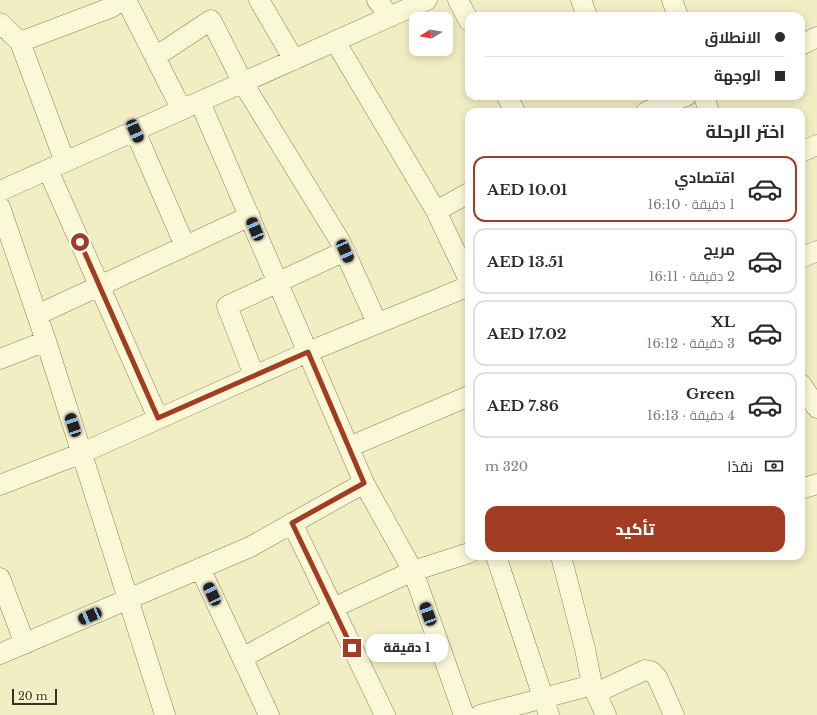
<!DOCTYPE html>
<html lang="ar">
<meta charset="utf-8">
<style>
:root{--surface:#fff;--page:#f2f2f3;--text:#2b2b33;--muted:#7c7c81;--line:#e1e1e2;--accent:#a23d24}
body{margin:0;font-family:"Libre Baskerville",Cairo,serif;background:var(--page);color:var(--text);direction:rtl;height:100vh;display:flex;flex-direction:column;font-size:15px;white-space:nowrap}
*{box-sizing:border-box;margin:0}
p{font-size:13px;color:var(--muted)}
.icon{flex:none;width:22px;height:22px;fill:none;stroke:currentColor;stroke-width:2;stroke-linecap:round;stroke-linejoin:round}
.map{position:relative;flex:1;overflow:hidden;direction:ltr}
.panel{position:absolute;left:465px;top:108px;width:340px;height:452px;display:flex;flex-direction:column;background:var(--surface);border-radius:12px;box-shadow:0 2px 10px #0003;direction:rtl}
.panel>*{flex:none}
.hud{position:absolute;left:465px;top:12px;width:340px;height:88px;border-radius:12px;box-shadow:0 2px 10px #0003;direction:rtl;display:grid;align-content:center;height:88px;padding:0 20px;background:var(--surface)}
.needle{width:26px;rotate:259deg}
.controls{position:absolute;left:409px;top:12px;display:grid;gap:8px}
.controls a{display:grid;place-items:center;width:44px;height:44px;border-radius:8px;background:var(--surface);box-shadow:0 2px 10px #0003;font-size:20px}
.scale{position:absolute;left:12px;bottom:10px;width:45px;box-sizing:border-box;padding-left:4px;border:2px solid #3d331e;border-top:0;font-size:11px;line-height:14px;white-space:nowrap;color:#3d331e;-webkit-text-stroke:3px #f8f5d4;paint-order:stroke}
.end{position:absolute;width:18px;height:18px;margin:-9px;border:5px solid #a23d24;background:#fff;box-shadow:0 0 0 2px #fff}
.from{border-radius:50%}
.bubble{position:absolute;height:28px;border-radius:12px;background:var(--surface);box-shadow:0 2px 10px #0003;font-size:13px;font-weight:800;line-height:28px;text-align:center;direction:rtl}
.car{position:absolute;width:12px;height:24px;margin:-12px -6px;border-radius:5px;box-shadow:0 0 3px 1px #0007;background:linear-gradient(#222 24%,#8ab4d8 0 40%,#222 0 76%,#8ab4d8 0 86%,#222 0)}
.hud b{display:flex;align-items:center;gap:14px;height:38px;font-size:15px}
.hud b+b{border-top:1px solid var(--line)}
.hud i{width:10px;height:10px;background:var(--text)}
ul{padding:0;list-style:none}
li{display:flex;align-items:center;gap:12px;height:66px;margin:0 8px 6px;padding:0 12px;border:2px solid var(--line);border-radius:12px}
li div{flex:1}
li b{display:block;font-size:15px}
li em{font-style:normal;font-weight:800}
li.selected{border-color:var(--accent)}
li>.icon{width:36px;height:36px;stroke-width:1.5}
h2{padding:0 20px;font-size:18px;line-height:48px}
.pay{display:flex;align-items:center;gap:10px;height:44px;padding:0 20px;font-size:15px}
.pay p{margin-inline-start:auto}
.action{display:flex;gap:8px;margin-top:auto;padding:8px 20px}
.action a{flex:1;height:46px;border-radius:12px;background:var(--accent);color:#fff;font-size:16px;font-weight:800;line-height:46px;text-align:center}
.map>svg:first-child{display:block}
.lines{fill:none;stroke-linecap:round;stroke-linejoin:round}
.minor-casing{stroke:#8e8058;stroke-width:21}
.minor{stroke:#fbf8d8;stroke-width:20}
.route{stroke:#a23d24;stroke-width:5}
</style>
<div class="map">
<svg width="817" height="715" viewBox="0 0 817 715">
<rect width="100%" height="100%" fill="#f2eec4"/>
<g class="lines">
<defs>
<path id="minor" d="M126 0 182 110
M259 0 294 60
M377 0 390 17
M458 0 469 21
M581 0 587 16
M672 0 678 16
M0 23 20 42 65 162
M335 41 436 211 469 280
M20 42 110 8 123 0
M801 45 817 37
M155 57 211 20 243 83 340 241 377 323
M507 96 515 112
M704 96 709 112
M200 102 364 483 413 571 464 715
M646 112 686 96
M135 131 185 246
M801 152 817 145
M48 170 158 418
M0 191 427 0
M0 207 46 341 165 715
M436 211 469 193
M801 258 817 251
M37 315 250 216
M0 359 46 341
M254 375 227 306 345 251
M801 384 817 408
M349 447 469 396
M0 485 82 453 308 352 469 286
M801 489 817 484
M292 523 385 715
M496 556 549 715
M561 556 585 649 592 685 606 715
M200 568 269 715
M0 578 25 644
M0 654 250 547 364 483
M242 658 333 608 413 571 469 553
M596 693 645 670 651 671 657 677 674 715
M480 715 592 685"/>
</defs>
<use href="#minor" class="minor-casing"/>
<use href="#minor" class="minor"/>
</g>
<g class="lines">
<path class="route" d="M80 242 158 418 308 352 364 483 292 523 352 648"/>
</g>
</svg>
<div class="controls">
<a><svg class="needle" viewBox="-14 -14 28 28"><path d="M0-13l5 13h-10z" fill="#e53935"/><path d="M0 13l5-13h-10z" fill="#7c7c81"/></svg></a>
</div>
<div class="scale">20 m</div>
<i class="end from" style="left:80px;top:242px"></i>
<i class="end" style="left:352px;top:648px"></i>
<div class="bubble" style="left:366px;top:634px;width:82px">1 دقيقة</div>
<i class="car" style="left:135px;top:131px;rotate:156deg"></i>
<i class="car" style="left:255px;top:229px;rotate:337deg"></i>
<i class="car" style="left:345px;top:251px;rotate:156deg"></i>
<i class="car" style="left:73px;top:425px;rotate:342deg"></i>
<i class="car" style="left:212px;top:594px;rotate:335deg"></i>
<i class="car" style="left:428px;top:614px;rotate:340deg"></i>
<i class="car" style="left:90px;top:616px;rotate:247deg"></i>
<div class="hud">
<b><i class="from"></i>الانطلاق</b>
<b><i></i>الوجهة</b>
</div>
<section class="panel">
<h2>اختر الرحلة</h2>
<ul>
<li class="selected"><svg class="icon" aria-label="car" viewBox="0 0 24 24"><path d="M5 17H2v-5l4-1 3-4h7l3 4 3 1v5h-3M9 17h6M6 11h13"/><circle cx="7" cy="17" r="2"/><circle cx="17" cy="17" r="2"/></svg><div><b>اقتصادي</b><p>1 دقيقة · 16:10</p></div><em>AED 10.01</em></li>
<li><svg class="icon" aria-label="car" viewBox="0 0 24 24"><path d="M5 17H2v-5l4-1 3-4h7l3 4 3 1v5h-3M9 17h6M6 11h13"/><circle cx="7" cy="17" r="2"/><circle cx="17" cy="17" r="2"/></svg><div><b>مريح</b><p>2 دقيقة · 16:11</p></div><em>AED 13.51</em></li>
<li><svg class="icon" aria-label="car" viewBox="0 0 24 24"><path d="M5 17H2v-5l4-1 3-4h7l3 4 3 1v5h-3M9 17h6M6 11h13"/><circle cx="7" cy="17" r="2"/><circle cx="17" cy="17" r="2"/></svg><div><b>XL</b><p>3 دقيقة · 16:12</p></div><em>AED 17.02</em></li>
<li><svg class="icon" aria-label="car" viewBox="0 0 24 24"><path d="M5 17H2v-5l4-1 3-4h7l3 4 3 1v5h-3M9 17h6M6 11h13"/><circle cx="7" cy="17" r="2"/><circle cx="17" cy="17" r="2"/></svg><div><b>Green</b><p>4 دقيقة · 16:13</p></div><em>AED 7.86</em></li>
</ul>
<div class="pay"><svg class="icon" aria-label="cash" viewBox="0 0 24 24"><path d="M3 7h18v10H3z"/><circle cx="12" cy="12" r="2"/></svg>نقدًا<p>320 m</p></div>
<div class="action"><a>تأكيد</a></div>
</section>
</div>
